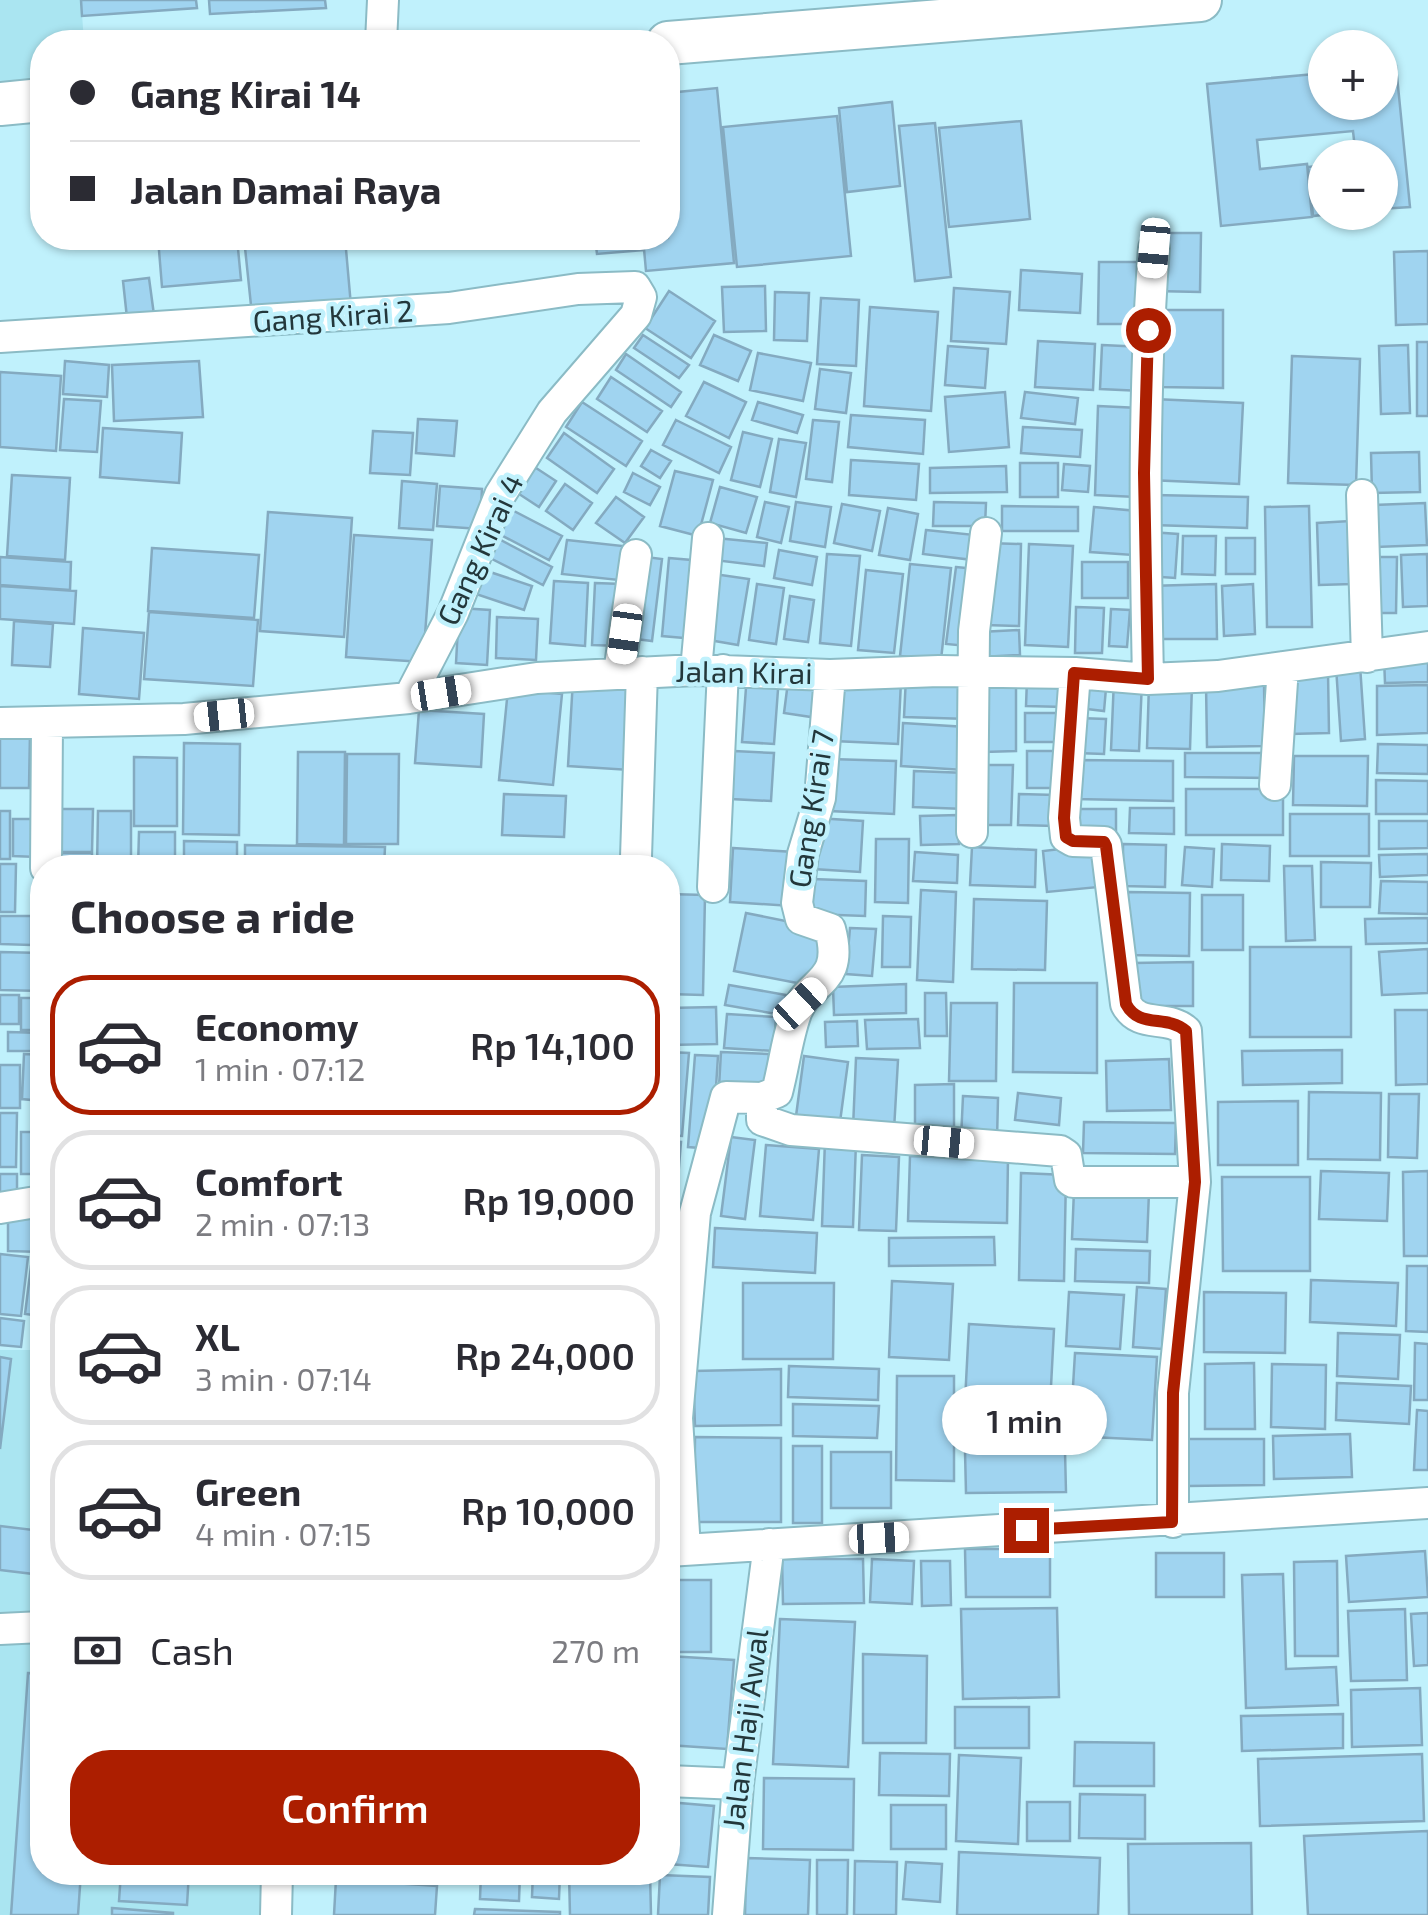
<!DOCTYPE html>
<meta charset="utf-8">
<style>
:root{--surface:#fff;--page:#f2f2f3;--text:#2b2b33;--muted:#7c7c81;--line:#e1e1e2;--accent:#ac1e00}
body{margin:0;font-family:"Exo 2",sans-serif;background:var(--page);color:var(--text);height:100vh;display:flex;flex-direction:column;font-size:38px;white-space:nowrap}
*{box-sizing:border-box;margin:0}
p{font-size:32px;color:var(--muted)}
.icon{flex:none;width:55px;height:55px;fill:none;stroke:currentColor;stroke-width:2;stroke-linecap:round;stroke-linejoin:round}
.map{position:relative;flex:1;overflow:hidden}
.drawer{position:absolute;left:30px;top:855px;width:650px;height:1030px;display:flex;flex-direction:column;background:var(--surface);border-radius:40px;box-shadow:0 2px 8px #0004}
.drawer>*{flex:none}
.hud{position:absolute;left:30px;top:30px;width:650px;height:220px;border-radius:40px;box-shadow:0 2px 8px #0004;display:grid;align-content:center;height:220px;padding:0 40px;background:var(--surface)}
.controls{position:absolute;left:1308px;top:30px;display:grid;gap:20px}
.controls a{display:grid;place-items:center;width:90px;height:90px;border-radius:50%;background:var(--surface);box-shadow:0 2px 8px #0004;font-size:50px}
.end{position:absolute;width:45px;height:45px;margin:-22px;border:12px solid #ac1e00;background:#fff;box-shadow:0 0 0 5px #fff}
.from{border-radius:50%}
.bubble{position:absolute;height:70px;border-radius:35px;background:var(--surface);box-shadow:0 2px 8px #0004;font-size:32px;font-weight:600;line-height:70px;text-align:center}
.car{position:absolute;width:30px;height:60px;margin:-30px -15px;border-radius:12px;box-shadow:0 0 8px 2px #0007;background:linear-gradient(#fff 24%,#345 0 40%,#fff 0 76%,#345 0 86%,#fff 0)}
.hud b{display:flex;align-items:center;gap:35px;height:95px;font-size:38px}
.hud b+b{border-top:2px solid var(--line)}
.hud i{width:25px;height:25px;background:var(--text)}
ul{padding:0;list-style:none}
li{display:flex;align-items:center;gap:30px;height:140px;margin:0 20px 15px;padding:0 20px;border:5px solid var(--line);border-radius:40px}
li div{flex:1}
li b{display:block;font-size:38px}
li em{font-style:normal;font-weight:600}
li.active{border-color:var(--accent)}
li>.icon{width:90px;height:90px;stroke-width:1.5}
h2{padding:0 40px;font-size:45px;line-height:120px}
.pay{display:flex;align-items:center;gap:25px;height:110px;padding:0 40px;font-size:38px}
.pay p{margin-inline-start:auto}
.primary-button{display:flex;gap:20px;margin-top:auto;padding:20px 40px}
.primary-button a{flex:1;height:115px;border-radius:40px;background:var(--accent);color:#fff;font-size:40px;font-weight:600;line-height:115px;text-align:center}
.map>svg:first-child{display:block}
.built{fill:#aae5f1}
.building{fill:#a0d4f0;stroke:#84aac0;stroke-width:2.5}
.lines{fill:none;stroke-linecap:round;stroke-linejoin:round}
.street-casing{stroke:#8bbbc5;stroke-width:34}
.secondary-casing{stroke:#8bbbc5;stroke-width:46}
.street{stroke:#fff;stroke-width:30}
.secondary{stroke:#fff;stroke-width:42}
.route{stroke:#ac1e00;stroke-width:12}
.labels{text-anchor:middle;stroke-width:9;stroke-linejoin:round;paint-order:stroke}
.street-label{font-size:30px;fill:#23373b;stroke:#c0f1fc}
</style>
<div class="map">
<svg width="1428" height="1915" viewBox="0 0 1428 1915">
<rect width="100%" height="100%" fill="#c0f1fc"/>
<path class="built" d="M0 0H81L84 42H42V79L0 83Z
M0 1350H42V1872L262 1873 260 1915H0Z"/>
<path class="building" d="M81 0H196L197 8 82 16Z
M209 0H325L326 8 210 14Z
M1396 66 1410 207 1380 209V158H1356L1353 131 1257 140 1260 169 1307 164 1312 217 1221 226 1207 84 1325 73V102H1380V67Z
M717 88 734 263 646 271 643 238H668V93Z
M892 102 900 186 847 192 839 108Z
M837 116 851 256 737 267 723 127Z
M1021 121 1030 219 949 227 939 128Z
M935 123 951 277 915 281 899 126Z
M1325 165V212H1347L1313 216 1308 167Z
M1156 233H1201L1200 292 1155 291Z
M158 238H237L241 280 162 287Z
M244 238H345L351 306 252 315Z
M595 238H642L643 250 597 254Z
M1428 251V324L1396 325 1394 252Z
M1099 262H1139L1138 324H1098Z
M1021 270 1082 274 1080 313 1019 310Z
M149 278 154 315 127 318 123 281Z
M765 286 766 331 724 332 722 287Z
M954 288 1010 292 1006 344 951 341Z
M669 291 715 321 691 358 645 328Z
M775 292 809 293 807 341 774 340Z
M821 298 859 300 856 366 817 364Z
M870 307 938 312 931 411 864 406Z
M1159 310H1223V388L1159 387Z
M643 335 689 365 679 378 634 348Z
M714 335 751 351 738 381 700 365Z
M1038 341 1095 344 1093 390 1035 387Z
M1417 342H1428V416H1417Z
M1102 345 1144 347 1142 391 1100 389Z
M1408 345 1410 413 1381 414 1379 346Z
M948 346 988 349 985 388 945 385Z
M758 353 811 363 803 401 750 390Z
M626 354 681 392 671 407 616 370Z
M1292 356 1360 359 1356 485 1288 483Z
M65 361 109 365 107 397 63 394Z
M199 361 203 417 114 421 112 365Z
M820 369 851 373 846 413 815 409Z
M0 372 61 376 56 451 0 447Z
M611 377 662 411 647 432 597 399Z
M704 382 746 402 729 438 686 416Z
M1005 392 1009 447 949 452 945 397Z
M1025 392 1078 398 1075 424 1021 418Z
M64 399 101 401 97 452 60 450Z
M1153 399 1243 403 1239 484 1149 480Z
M582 402 642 441 626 466 566 427Z
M758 402 803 415 797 433 752 420Z
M1098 406 1139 408 1136 497 1095 495Z
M851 415 925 420 923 454 848 447Z
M418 419 457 421 454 456 416 453Z
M676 420 731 447 719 473 663 445Z
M813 420 839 422 832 482 806 479Z
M1023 427 1082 430 1080 457 1021 453Z
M103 428 182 433 179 483 100 477Z
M373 431 413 433 410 475 370 473Z
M743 432 772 439 760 487 731 480Z
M564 433 614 469 597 493 547 458Z
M779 439 806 443 796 497 770 492Z
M651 450 671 461 660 478 641 466Z
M1419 452 1420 492 1372 493 1371 453Z
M851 460 919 464 916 500 849 495Z
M1020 463H1058V497H1020Z
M1064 464 1090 466 1088 492 1062 490Z
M533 466 556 481 539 507 516 492Z
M1006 466 1007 492 930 493V468Z
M675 471 713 480 698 536 660 526Z
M633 473 660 487 650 505 624 492Z
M12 475 70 478 65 560 7 556Z
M402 481 437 484 433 530 399 528Z
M565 484 592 503 573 530 546 511Z
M440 486 482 489 480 529 437 526Z
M720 487 757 497 746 533 710 523Z
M1154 495 1248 497 1247 528 1153 525Z
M616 497 644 517 625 543 596 523Z
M765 502 789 507 781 543 757 537Z
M796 502 831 507 825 547 790 541Z
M934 502 986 503 985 526H933Z
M1425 503 1427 545 1376 547 1374 505Z
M842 504 880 511 872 551 834 543Z
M1002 506 1078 507V531H1002Z
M1309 506 1312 627H1267L1265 507Z
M1094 507 1137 511 1133 555 1090 552Z
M888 508 918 514 910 560 879 555Z
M510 509 562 536 549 560 497 533Z
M268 512 352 518 344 637 260 631Z
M1350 521 1352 584 1319 585 1317 523Z
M926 530 975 535 973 560 923 554Z
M1150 532 1178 534 1175 578 1147 576Z
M354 535 432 540 423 662 346 657Z
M1183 536H1216L1215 575 1182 574Z
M497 538 552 567 543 585 488 557Z
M716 538 767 543 764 566 714 560Z
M1226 538H1255V574H1226Z
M567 540 632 547 628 581 562 574Z
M987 543 1021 544 1019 626 985 625Z
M1029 544 1073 546 1068 647 1025 645Z
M152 548 259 555 254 618 148 611Z
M779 550 817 557 812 585 774 578Z
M827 554 860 556 851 646 820 643Z
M1427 554 1428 606 1403 607 1401 555Z
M638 556 662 559 652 641 628 638Z
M0 557 71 562 70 590 0 585Z
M1373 557H1397L1396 613H1372Z
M669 558 703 561 695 639 662 636Z
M1082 562H1128V598H1082Z
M910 564 951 568 941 660 900 656Z
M956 567 977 569 967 646 946 644Z
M481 569 532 586 524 610 473 593Z
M866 570 903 574 894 653 858 650Z
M714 574 749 579 738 645 703 639Z
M554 581 588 583 585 646 550 643Z
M595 583 622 584 620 646 592 645Z
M757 584 784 588 776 644 749 640Z
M1216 584 1217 639H1149V586Z
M1253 584 1255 634 1224 636 1222 586Z
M0 586 76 591 74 624 0 619Z
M790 596 814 600 808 642 784 639Z
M1076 607 1104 608 1102 653H1075Z
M459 608 490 610 487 665 456 663Z
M1111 609 1130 610 1127 647 1109 646Z
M149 612 258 620 253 686 144 679Z
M497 617 538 619 536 660 496 658Z
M14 621 53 624 50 667 12 665Z
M83 628 144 633 139 699 79 694Z
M1019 630 1020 655 981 657 980 632Z
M1428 656V682L1385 683 1384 658Z
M1360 665 1365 739 1341 741 1336 667Z
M1328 672 1329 733 1290 734V673Z
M747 674 779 676 774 744 742 742Z
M789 674 817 677 811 717 784 713Z
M1082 675 1107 677 1104 711 1078 708Z
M906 677 969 679 968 719 904 717Z
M837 678 901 681 898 744 834 741Z
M573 679 635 683 630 770 568 766Z
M1027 679 1065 680V707L1026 706Z
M1114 679 1142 681 1139 751 1111 750Z
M1016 682V751L984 752V683Z
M1264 683 1265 746 1207 747 1206 684Z
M1149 684H1192L1190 749 1147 748Z
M1428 685V733L1377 735V686Z
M508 689 562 694 553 785 499 780Z
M419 710 484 714 481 767 415 763Z
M1025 713H1064V742H1025Z
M1078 718 1106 719 1104 754 1076 753Z
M903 723 966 727 964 770 901 766Z
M0 734H30L29 788H0Z
M184 743 240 744 239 835 183 834Z
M1378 744 1428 745V774L1377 773Z
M734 751 774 753 771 801 731 799Z
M1027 751H1056L1057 788H1027Z
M298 752H345L344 845 297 844Z
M1185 753H1272V778L1185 777Z
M347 754H399L398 844H346Z
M1294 756H1368L1367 806 1293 805Z
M134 757 177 758V826H134Z
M830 759 896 761 894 814 829 811Z
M1076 760 1173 761V801L1076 799Z
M982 765H1013L1011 825H980Z
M914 771 967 773 965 809 913 807Z
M1376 780 1428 781V814H1376Z
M1186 789H1283V835H1186Z
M504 794 566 796 564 837 502 835Z
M1019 794 1056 795 1055 826 1018 825Z
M1130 808H1174V834L1129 833Z
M51 809H93L92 852H51Z
M1075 809H1116V838H1075Z
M0 811H10V859H0Z
M98 811H131V868H97Z
M1290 814H1369V856H1290Z
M958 815 959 844 921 845 920 816Z
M816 818 863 821 860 872 813 869Z
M13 819H37V857L13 856Z
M1379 821H1428V848L1379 849Z
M139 832H175V868H138Z
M876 839H909L908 903 875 902Z
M184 841 237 842V868H184Z
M1123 844 1166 845 1165 887 1123 886Z
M1222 844 1270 846 1269 881 1221 880Z
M245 845 385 847 384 868H245Z
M1095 845 1099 887 1047 892 1043 851Z
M972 847 1036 850 1035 887 970 885Z
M1185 847 1214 849 1212 887 1182 885Z
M733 848 794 852 791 906 730 902Z
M915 852 958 855 957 883 913 881Z
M57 853H92V868H57Z
M1428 854V875L1380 877 1379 855Z
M1321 862 1371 863 1370 907H1321Z
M0 864H16L15 912H0Z
M1284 866H1312L1315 940 1286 941Z
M812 879 866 881 865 916 810 914Z
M1381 881 1428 882V914L1379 913Z
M921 890 956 892 953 982 917 980Z
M1128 892 1190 893 1189 956 1127 955Z
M668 894 705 895 703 995 668 994Z
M1202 895H1243V950H1202Z
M974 899 1047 901 1045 970 972 969Z
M746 913 825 929 813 986 734 971Z
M0 916H31V945L0 944Z
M883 916 911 917 910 967H882Z
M1428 918V943L1366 944 1365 919Z
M850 928 876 929 872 976 846 974Z
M1250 947H1351V1037H1250Z
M1428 949V993L1382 995 1379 952Z
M0 952 42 953V991L0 990Z
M1193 962V1006H1134L1133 963Z
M1014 983H1097V1073L1013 1072Z
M906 984V1013L834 1015 833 987Z
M729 985 786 995 782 1015 725 1005Z
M925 993H946L947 1036H925Z
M0 995H19V1024H0Z
M21 998H42V1030H21Z
M951 1003H997L996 1081H949Z
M716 1007 717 1044 668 1045V1008Z
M1395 1010H1428V1084L1396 1085Z
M727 1014 776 1017 774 1051 724 1048Z
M918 1019 920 1048 867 1049 865 1020Z
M857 1021 858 1046 826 1047 825 1022Z
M8 1032 42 1033V1051H8Z
M1342 1050V1083L1243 1085 1242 1051Z
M668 1052 689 1053 682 1136 668 1135Z
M721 1052 769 1054 767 1089 719 1087Z
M24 1054 42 1055V1101L22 1099Z
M695 1055 718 1056 712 1149 688 1147Z
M804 1056 848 1062 840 1122 796 1116Z
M856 1058 898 1060 894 1130 853 1128Z
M1169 1059 1171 1110 1107 1111 1106 1061Z
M0 1065H20V1108H0Z
M954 1084V1137H915V1085Z
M1309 1092 1381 1093 1380 1160 1308 1159Z
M1018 1093 1061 1098 1059 1125 1015 1120Z
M1389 1094H1419L1417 1158 1388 1157Z
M963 1096 998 1098 997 1140 961 1139Z
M1298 1101V1165H1218V1102Z
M0 1113H17L16 1167H0Z
M1084 1122 1176 1123 1175 1154 1083 1153Z
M21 1132H42V1174H21Z
M731 1137 755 1140 745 1219 721 1216Z
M825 1140 856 1142 853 1227 822 1226Z
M668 1141 681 1142 676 1203 668 1202Z
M766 1145 819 1149 813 1220 760 1216Z
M862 1155 899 1157 896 1231 859 1230Z
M910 1156 1008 1158 1007 1223 908 1221Z
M1321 1171 1389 1173 1387 1221 1319 1219Z
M1428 1171V1256H1404L1403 1172Z
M1021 1173 1066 1175 1064 1281 1019 1280Z
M0 1174H17V1200H0Z
M1222 1177H1310V1271H1223Z
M1074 1190 1149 1192 1147 1242 1072 1239Z
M8 1213 42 1214V1252L8 1251Z
M668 1223H680L677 1317H668Z
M715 1228 817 1233 815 1273 713 1267Z
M994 1237 995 1265 889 1266V1238Z
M1076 1249 1150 1251 1149 1283 1075 1281Z
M0 1254 28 1257 21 1316 0 1314Z
M31 1266 42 1267V1316L25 1314Z
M1407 1266H1428V1332L1406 1331Z
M1311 1280 1398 1283 1396 1326 1310 1322Z
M892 1281 953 1284 949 1360 889 1357Z
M743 1283H834L833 1359H743Z
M1137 1287 1166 1289 1162 1349 1133 1347Z
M1069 1292 1124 1295 1120 1349 1066 1346Z
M1204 1292 1286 1293 1285 1353 1204 1352Z
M0 1318 24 1321 21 1347 0 1345Z
M969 1324 1054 1329 1048 1444 963 1440Z
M1338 1333 1400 1335 1398 1379 1337 1376Z
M1415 1343 1428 1344V1400H1414Z
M1075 1353 1157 1357 1152 1440 1070 1436Z
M0 1357 11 1359 0 1449Z
M1254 1363 1255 1429H1205V1364Z
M1272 1364 1326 1365 1325 1429 1271 1427Z
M789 1366 879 1369 878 1400 788 1397Z
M781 1369V1425L695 1426 693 1371Z
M897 1376H954V1481L896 1480Z
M1337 1383 1411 1386 1409 1424 1336 1420Z
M793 1404 879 1406 877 1438 793 1436Z
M1417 1410 1428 1411V1470H1414Z
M1350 1434 1352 1477 1274 1479 1273 1436Z
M695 1437 781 1438V1522H694Z
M1188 1439H1264V1485L1188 1486Z
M793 1446H822V1523H793Z
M965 1451H1065L1066 1492 966 1493Z
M831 1452H891V1508H831Z
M0 1526 42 1531V1575L0 1570Z
M965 1549H1050V1597H966Z
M1425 1551 1428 1597 1349 1602 1346 1556Z
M1156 1553H1224V1597H1156Z
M782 1559H863L864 1603 783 1604Z
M872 1559 914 1561 912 1604 870 1602Z
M921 1561H950L951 1605 922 1606Z
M1337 1561 1338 1656H1295L1294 1562Z
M1283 1574 1286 1669 1336 1667 1338 1705 1246 1708 1242 1575Z
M668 1580H711V1652H668Z
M1057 1608 1059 1697 963 1699 961 1609Z
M1405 1609 1407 1680 1351 1681 1348 1611Z
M1428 1613V1665L1414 1666 1411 1614Z
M780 1619 855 1622 848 1767 773 1764Z
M863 1654 927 1656 926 1743H863Z
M668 1656 734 1660 727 1749 668 1745Z
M28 1673 42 1674V1872H81L78 1915H11Z
M1420 1688 1422 1745 1352 1747 1351 1690Z
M955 1707H1029V1748H955Z
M1343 1714V1748L1242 1751 1241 1716Z
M1075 1742 1154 1743V1786H1074Z
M880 1753 950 1754 949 1796 879 1795Z
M1422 1754 1424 1821 1260 1826 1258 1759Z
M959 1755 1021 1758 1018 1844 956 1841Z
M764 1778 854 1779 853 1850 763 1849Z
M1080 1794 1145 1795V1839L1079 1838Z
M668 1802 714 1806 708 1867 668 1864Z
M1027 1802H1070V1841H1027Z
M891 1805H946V1849H891Z
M1428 1831V1915H1308L1304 1836Z
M1251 1843 1252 1915H1129L1128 1844Z
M959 1852 1100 1858 1098 1915H957Z
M746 1858 810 1860 808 1915H745Z
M817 1860H848L847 1915H817Z
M855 1861 897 1862 896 1915H854Z
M906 1862 942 1864 940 1902 903 1899Z
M121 1872H189L187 1905 119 1901Z
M382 1872H422L421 1883 382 1880Z
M423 1872H475L474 1883 422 1879Z
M481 1872H520L519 1901 480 1899Z
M533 1872H560L559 1899 532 1897Z
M569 1872H650L651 1915H570Z
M660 1875 710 1877 708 1915H658Z
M336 1879 437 1886 435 1915H334Z
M112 1908 173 1913V1915H112Z
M475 1909 560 1912V1915H474Z"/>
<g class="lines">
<defs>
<path id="street" d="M381 42 383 0
M0 337 449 308 578 289 635 287 641 297 636 315 552 412 500 495 453 613 409 698
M1362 495 1367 657
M696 670 708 538
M619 673 636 555
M1075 673 1064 818 1066 837 1073 841 1104 842 1106 845 1126 1004C1139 1029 1167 1014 1186 1031L1195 1182 1173 1393V1522
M1148 679C1145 535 1143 392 1154 248
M0 723 184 719 409 698 537 678 696 670 830 675 939 671 1075 673 1148 679 1218 676 1428 647
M1275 785 1283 667
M972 832 974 631 986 533
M636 857 642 672
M46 868 47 724
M713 887 723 670
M762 1098V1120L791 1130 1060 1151 1066 1155 1070 1180 1073 1182H1195
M0 1208 42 1201
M685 1549 677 1418 695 1213 726 1097 762 1098 777 1092C784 1066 787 1038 796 1013 809 979 845 984 830 929L801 919 797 903 803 854 820 798 830 675
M668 1551 1428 1503
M0 1629 42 1627
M668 1781 738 1784
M276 1915 277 1872
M728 1915 738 1784 769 1544"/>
<path id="secondary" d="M668 43 1200 0
M0 104 42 100"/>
</defs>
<use href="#street" class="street-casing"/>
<use href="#secondary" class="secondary-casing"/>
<use href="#street" class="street"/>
<use href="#secondary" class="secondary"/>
</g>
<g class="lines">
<path class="route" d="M1026 1530 1172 1522 1173 1393 1195 1182 1186 1031C1167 1014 1139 1029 1126 1004L1106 846 1104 842 1073 841 1066 837 1064 818 1074 673 1148 679 1144 473 1148 330"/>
</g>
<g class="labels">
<g class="street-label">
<text transform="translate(333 317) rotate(-4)" y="10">Gang Kirai 2</text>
<text transform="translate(481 550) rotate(-65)" y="10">Gang Kirai 4</text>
<text transform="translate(744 673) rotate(1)" y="10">Jalan Kirai</text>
<text transform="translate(812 809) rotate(-81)" y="10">Gang Kirai 7</text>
<text transform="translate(746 1729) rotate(-83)" y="10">Jalan Haji Awal</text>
</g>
</g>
</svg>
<div class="controls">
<a>+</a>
<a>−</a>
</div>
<i class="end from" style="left:1148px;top:330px"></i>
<i class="end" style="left:1026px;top:1530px"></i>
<div class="bubble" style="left:942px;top:1385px;width:165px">1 min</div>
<i class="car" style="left:1154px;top:248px;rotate:185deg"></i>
<i class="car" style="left:625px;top:634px;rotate:188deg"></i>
<i class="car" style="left:441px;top:693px;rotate:81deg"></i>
<i class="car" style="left:224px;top:715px;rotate:264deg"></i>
<i class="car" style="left:800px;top:1004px;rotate:47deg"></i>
<i class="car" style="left:944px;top:1142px;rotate:95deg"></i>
<i class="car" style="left:879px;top:1538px;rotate:87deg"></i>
<div class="hud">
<b><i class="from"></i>Gang Kirai 14</b>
<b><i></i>Jalan Damai Raya</b>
</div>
<section class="drawer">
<h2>Choose a ride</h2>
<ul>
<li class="active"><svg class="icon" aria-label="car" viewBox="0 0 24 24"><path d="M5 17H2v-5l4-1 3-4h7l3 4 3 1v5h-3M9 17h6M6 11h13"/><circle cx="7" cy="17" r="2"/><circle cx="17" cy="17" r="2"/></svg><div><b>Economy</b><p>1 min · 07:12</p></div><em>Rp 14,100</em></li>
<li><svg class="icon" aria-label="car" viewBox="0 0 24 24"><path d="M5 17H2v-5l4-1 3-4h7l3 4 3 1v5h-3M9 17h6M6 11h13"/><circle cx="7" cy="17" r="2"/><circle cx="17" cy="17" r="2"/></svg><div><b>Comfort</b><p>2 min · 07:13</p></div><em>Rp 19,000</em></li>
<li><svg class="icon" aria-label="car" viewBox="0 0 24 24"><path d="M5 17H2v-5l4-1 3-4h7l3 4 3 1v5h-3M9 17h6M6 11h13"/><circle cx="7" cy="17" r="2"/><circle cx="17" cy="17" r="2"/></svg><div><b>XL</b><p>3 min · 07:14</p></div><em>Rp 24,000</em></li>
<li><svg class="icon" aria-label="car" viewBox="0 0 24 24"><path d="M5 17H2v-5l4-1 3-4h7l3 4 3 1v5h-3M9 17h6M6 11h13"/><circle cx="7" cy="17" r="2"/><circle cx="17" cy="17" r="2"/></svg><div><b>Green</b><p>4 min · 07:15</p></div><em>Rp 10,000</em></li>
</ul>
<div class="pay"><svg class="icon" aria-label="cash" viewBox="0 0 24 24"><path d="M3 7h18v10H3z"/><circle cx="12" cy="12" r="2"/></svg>Cash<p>270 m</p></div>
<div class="primary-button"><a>Confirm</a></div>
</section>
</div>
